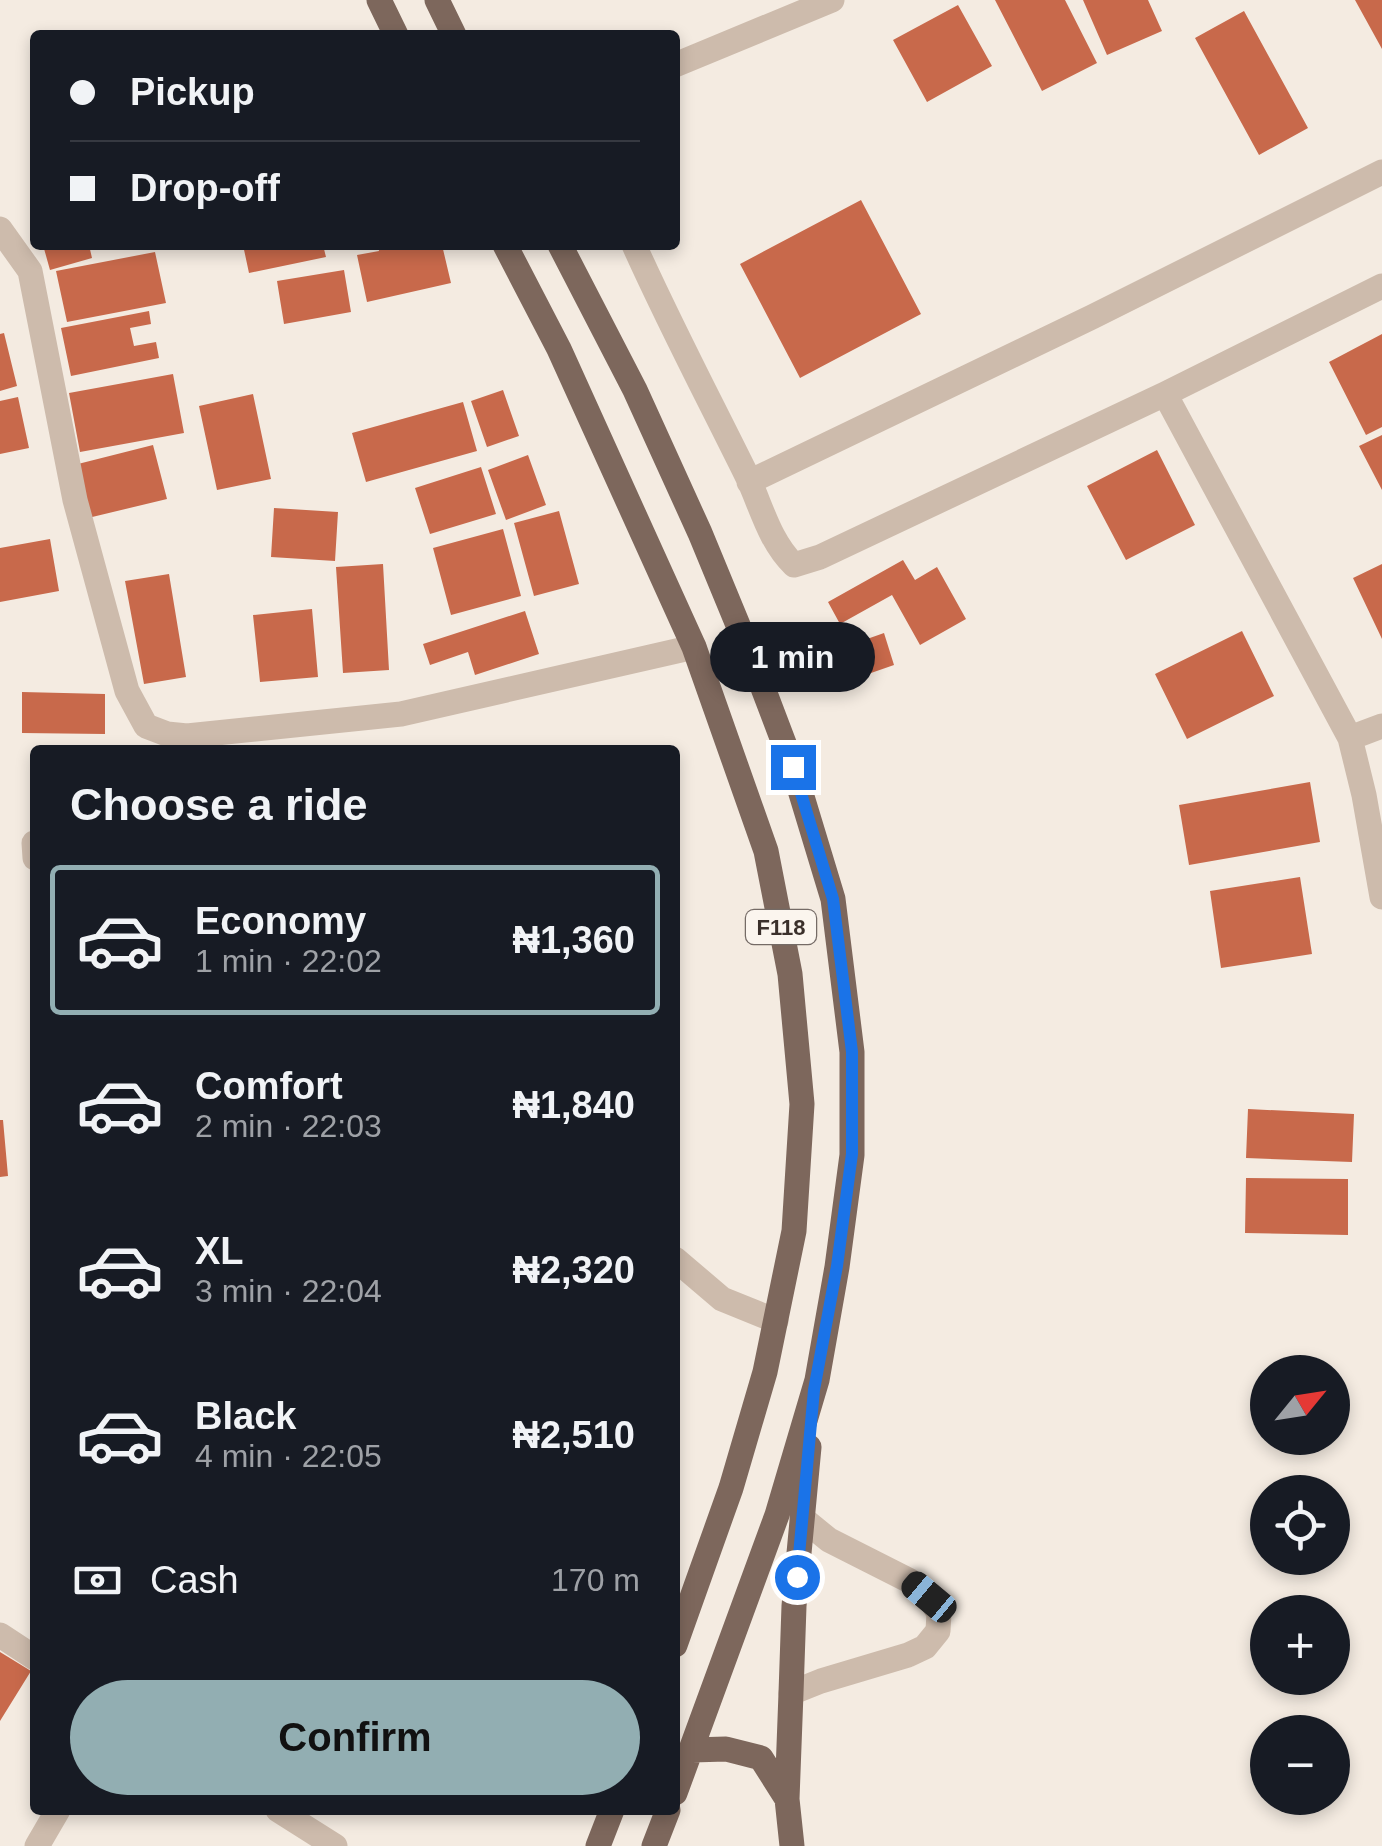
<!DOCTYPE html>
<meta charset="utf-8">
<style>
:root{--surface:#171b24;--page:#242831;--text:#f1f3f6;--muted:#9ea1a6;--line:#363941;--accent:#92aeb2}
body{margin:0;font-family:Arial,sans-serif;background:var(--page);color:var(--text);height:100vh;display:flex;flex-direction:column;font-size:38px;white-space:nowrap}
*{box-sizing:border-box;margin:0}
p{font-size:32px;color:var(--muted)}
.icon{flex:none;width:55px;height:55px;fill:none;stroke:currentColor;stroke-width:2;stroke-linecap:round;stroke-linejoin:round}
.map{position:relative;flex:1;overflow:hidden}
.side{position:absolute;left:30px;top:745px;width:650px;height:1070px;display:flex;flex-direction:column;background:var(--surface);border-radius:10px;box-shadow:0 5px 15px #0003}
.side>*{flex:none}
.banner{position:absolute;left:30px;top:30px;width:650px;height:220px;border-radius:10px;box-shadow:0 5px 15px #0003;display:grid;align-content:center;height:220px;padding:0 40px;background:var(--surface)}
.needle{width:65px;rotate:60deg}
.controls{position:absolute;left:1250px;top:1355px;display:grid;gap:20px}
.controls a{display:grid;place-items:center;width:100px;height:100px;border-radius:50%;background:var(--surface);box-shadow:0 5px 15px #0003;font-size:50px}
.end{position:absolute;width:45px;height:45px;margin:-22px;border:12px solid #1a73e8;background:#fff;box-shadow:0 0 0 5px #fff}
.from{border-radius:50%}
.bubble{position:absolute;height:70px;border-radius:35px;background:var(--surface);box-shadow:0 5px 15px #0003;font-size:32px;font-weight:700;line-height:70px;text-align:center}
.car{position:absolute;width:30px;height:60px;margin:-30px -15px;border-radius:12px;box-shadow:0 0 8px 2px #0007;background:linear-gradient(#222 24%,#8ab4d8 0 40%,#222 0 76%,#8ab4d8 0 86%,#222 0)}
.banner b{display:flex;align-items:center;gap:35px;height:95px;font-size:38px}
.banner b+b{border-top:2px solid var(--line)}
.banner i{width:25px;height:25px;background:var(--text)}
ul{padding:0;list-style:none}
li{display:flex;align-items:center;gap:30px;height:150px;margin:0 20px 15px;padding:0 20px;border:5px solid transparent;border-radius:10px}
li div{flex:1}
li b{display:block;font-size:38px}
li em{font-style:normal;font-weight:700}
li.current{border-color:var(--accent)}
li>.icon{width:90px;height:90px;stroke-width:1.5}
h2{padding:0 40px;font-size:45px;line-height:120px}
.pay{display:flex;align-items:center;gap:25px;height:110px;padding:0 40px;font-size:38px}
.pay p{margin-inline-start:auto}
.cta{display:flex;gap:20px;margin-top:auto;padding:20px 40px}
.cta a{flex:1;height:115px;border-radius:60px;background:var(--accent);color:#111;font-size:40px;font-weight:700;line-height:115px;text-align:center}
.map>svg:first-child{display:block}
.building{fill:#c8694b}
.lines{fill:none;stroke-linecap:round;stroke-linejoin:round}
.minor{stroke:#cdbbac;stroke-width:25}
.major{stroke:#7d675c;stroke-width:25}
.route{stroke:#1a73e8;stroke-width:12}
.labels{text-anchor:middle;stroke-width:8;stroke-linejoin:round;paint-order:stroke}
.shield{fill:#fbf5ee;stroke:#756b66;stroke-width:2.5}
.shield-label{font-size:22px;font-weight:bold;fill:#3b302b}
</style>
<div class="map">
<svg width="1382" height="1846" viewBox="0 0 1382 1846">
<rect width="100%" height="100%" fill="#f4ebe1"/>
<path class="building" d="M995 0H1065L1097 63 1042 91Z
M1083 0H1148L1162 31 1107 55Z
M1355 0H1382V49Z
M958 5 992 66 927 102 893 40Z
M1244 11 1308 128 1259 155 1195 38Z
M861 200 921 314 800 378 740 264Z
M43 245H89L92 258 50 270Z
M243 245H323L326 257 249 273Z
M378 245H442L451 283 367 302 357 255 379 251Z
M155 252 166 303 67 322 56 271Z
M344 270 351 312 284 324 277 281Z
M149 311 151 324 130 328 134 346 156 342 159 358 71 376 61 328Z
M4 333 17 386 0 391V334Z
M1382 334V427L1366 435 1329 362Z
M173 374 184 433 80 452 69 393Z
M503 390 519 436 487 447 471 401Z
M253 394 271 479 217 490 199 406Z
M18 397 29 448 0 454V401Z
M463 402 477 451 366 482 352 433Z
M1382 435V490L1359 446Z
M153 445 167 499 88 518 74 465Z
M1157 450 1195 525 1126 560 1087 486Z
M528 455 546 505 506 520 488 470Z
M481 467 496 514 430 534 415 488Z
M274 508 338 512 335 561 271 557Z
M559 511 579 584 534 596 514 523Z
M503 529 521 596 451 615 433 548Z
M50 539 59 591 0 602V548Z
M903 560 915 580 937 567 966 619 920 645 892 595 840 624 828 602Z
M383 564 389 670 343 673 336 567Z
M1382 564V639L1353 578Z
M169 574 186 677 144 684 125 581Z
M312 609 318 677 260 682 253 615Z
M525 611 539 654 475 675 468 652 430 665 423 644Z
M1242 631 1274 696 1187 739 1155 674Z
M884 633 894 665 848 681 836 650Z
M22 692 105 694V734L22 733Z
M1310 782 1320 842 1189 865 1179 805Z
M1300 877 1312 954 1221 968 1210 891Z
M1248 1109 1354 1114 1352 1162 1246 1158Z
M0 1120H3L8 1176 0 1177Z
M1246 1178 1348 1179V1235L1245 1233Z
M0 1652 31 1671 0 1721Z"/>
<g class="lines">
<path class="minor" d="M675 65 832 0
M0 229 30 271 75 500 127 691 146 726 167 734 187 736 401 714 694 647
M634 245C669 323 709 399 747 476 761 505 769 541 794 565L820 557 1165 394 1382 286
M1165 394 1350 738 1364 795 1382 897
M749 482 1092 317 1382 172
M1350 738 1382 726
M34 843 35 858
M675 1259 722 1299 776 1321
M0 1635 35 1658
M791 1693 821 1681 908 1655 925 1647 938 1631 939 1613 929 1597 910 1581 829 1540 802 1518
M278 1810 335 1846
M37 1846 58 1810"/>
<path class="major" d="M379 0 396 35
M437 0 454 35
M505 245 559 349 694 647 766 851 790 974 802 1104 794 1231 765 1372 731 1488 675 1645
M560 245 635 390 700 533 752 659 793 767 833 899 852 1052V1155L837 1267 817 1380 777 1515 675 1793
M692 1750 726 1749 761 1758 787 1799
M598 1846 612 1810
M654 1846 668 1810
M792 1846 787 1799 791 1693 794 1606 809 1447"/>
</g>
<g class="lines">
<path class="route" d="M793 767 833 899 852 1052V1154L837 1266 814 1390 797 1577"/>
</g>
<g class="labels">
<rect class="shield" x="746" y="910" width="70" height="34" rx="8"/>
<g class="shield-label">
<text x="781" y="935">F118</text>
</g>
</g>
</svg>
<div class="controls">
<a><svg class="needle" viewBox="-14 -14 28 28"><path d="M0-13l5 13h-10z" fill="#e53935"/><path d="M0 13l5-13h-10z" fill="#9ea1a6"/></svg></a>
<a><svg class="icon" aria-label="locate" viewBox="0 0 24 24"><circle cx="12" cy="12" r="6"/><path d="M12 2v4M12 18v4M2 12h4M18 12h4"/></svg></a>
<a>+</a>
<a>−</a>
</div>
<i class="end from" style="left:797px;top:1577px"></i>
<i class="end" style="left:793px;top:767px"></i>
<div class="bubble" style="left:710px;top:622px;width:165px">1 min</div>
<i class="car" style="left:929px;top:1597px;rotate:310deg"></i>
<div class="banner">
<b><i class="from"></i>Pickup</b>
<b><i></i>Drop-off</b>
</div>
<section class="side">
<h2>Choose a ride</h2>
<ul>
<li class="current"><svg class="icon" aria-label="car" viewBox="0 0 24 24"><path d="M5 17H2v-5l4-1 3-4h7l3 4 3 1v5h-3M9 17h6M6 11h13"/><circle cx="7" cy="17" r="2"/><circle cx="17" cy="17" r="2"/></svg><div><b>Economy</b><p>1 min · 22:02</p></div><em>₦1,360</em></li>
<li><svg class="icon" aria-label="car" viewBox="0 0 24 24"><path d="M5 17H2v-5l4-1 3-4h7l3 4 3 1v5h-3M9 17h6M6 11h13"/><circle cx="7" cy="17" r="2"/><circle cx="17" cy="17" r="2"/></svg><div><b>Comfort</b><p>2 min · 22:03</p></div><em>₦1,840</em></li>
<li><svg class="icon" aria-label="car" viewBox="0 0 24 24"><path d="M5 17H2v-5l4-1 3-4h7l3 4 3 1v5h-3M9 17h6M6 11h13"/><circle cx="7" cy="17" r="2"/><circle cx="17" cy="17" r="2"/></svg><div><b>XL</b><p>3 min · 22:04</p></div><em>₦2,320</em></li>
<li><svg class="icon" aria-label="car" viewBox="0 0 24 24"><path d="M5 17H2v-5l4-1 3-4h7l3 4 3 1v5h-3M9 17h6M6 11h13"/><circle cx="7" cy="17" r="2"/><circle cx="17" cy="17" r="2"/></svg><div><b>Black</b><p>4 min · 22:05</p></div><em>₦2,510</em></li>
</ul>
<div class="pay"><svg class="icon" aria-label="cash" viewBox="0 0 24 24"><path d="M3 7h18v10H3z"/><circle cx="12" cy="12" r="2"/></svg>Cash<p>170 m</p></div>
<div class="cta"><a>Confirm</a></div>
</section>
</div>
